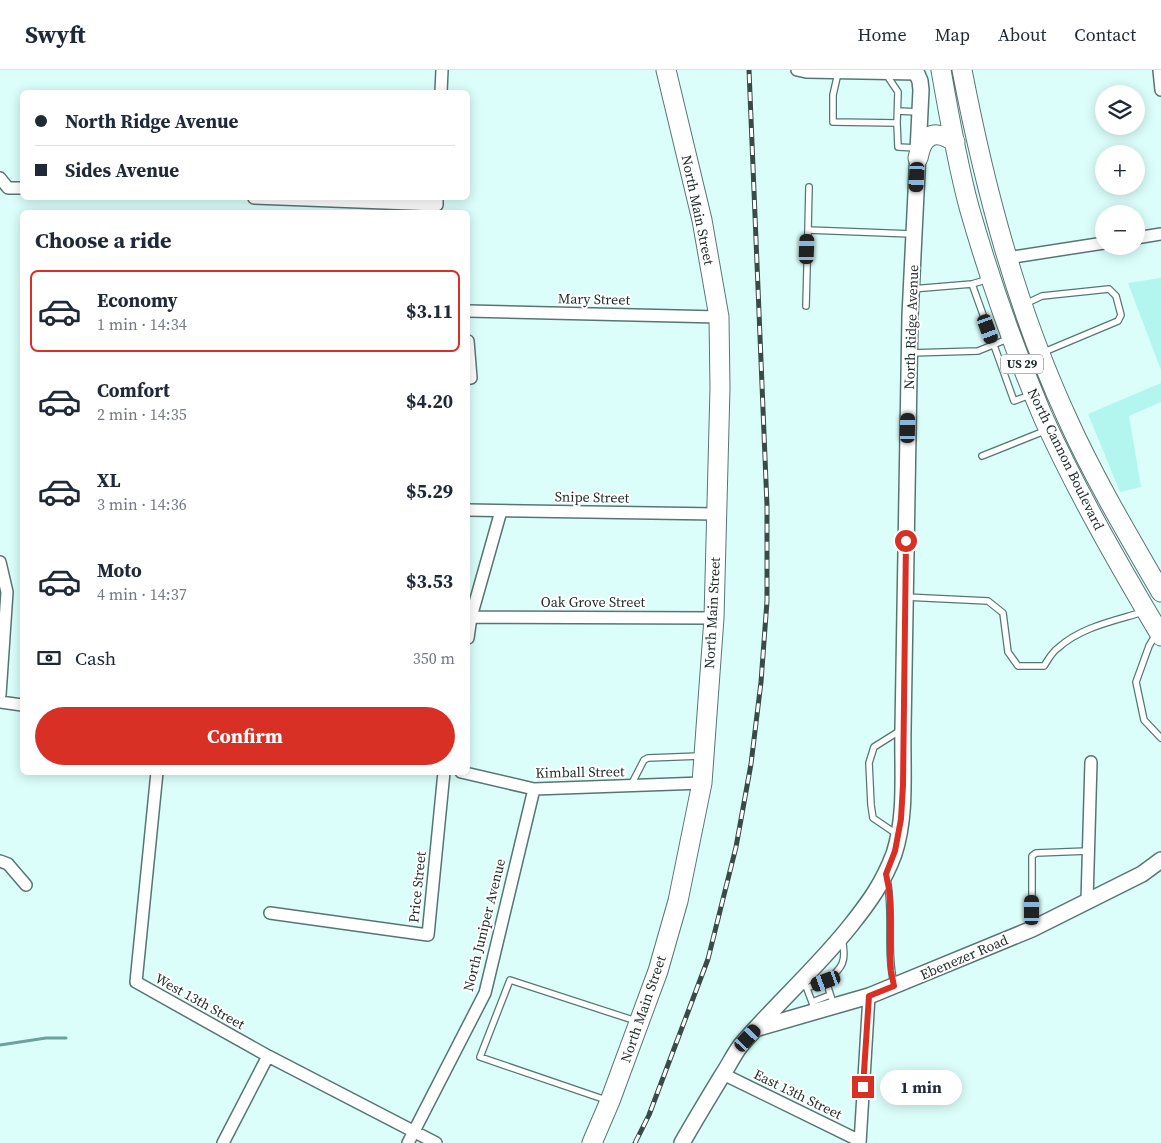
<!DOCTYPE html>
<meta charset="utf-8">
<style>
:root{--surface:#fff;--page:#f2f2f3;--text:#1f2937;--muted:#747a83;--line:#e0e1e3;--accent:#d93025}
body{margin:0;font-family:"Source Serif 4",serif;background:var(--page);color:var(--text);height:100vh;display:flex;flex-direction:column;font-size:19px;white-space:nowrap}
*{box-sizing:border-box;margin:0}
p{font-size:16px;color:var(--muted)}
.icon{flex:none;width:28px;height:28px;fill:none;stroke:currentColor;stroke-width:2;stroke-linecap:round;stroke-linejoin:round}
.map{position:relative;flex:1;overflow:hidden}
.drawer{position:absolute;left:20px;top:140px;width:450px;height:565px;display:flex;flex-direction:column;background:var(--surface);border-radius:8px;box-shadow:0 2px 12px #0003}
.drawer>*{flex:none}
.top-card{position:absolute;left:20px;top:20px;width:450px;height:110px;border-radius:8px;box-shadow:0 2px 12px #0003;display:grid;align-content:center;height:110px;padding:0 15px;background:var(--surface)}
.tools{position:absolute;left:1095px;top:15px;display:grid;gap:10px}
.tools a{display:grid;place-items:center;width:50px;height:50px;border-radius:50%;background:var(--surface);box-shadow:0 2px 12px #0003;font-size:25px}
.end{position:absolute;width:22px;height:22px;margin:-11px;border:6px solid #d93025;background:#fff;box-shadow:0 0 0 2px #fff}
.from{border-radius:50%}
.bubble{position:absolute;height:35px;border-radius:18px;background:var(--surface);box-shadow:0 2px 12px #0003;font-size:16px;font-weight:700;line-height:35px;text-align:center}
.car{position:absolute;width:15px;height:30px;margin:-15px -8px;border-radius:6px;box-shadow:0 0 4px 1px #0007;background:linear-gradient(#222 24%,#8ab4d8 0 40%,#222 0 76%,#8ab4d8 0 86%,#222 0)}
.top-card b{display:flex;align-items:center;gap:18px;height:48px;font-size:19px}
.top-card b+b{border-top:1px solid var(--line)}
.top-card i{width:12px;height:12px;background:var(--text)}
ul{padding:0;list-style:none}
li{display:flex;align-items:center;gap:15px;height:82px;margin:0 10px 8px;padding:0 5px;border:2px solid transparent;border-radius:8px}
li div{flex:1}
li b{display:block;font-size:19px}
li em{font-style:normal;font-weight:700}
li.active{border-color:var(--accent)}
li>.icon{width:45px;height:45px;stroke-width:1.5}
h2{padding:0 15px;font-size:22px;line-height:60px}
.pay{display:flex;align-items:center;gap:12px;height:55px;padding:0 15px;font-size:19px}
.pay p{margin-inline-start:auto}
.action{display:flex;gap:10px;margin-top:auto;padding:10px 15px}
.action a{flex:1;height:58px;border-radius:30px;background:var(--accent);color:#fff;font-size:20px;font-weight:700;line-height:58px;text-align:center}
header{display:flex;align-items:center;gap:30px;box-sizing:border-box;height:70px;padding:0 25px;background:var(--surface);border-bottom:1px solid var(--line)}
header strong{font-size:24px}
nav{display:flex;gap:28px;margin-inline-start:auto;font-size:18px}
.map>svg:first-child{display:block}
.green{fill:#b2f6ef}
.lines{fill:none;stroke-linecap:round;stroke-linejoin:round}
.stream{stroke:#6ca19c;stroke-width:3}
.service-casing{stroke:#577673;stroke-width:8}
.minor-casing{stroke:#577673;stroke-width:14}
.tertiary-casing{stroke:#577673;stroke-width:18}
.primary-casing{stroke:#577673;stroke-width:21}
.service{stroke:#fff;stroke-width:5.5}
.minor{stroke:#fff;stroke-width:11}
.tertiary{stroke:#fff;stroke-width:15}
.primary{stroke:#fff;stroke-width:19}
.rail-casing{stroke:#3a4a49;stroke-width:5}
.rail{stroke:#fff;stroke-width:3;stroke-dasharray:9;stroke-linecap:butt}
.route{stroke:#d93025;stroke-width:6}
.labels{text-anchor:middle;stroke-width:4;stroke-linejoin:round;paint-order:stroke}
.shield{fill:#fff;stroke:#646d6d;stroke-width:1}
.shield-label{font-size:12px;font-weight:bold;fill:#222f2e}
.street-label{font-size:14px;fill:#222f2e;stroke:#fff}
</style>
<header>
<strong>Swyft</strong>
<nav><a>Home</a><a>Map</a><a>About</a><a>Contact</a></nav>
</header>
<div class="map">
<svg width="1161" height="1073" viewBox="0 0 1161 1073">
<rect width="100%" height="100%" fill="#dbfefa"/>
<path class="green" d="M1161 208V300L1128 213Z
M1161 313V332L1129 346 1141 417 1120 422 1088 344Z"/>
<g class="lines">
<path class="stream" d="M0 975 46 968H66"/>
<defs>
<path id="service" d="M838 3 833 25V52L897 53 898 22 886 4
M898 41 918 42
M897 53 898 77 917 78
M809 117 808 160 912 164
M989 209 972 214 1014 331 1030 325
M912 219 972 214
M1025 234 1042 226 1109 219 1116 226 1121 245 1118 251 1044 282
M806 236 808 160
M910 283 978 281 1010 268
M982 386 1047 360
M905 527 988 531 1003 543 1008 582 1018 596H1044C1048 590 1052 582 1058 578 1081 557 1114 551 1143 542
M1156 564 1149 576 1136 612 1144 650 1161 668
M631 715 644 690 648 688 700 686
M898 765 873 748 871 735 869 693 874 677 901 660
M887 809C894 843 886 879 894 914
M1032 857V786L1036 783 1088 781
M804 911 815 940
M807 918 826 911
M812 932 830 925
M834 936 826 911C843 898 847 891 842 869
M606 1030 480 987 510 910 636 951"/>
<path id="minor" d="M797 0 806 2 917 4V0
M1159 0 1161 20
M441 22 442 0
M0 108 8 118H22
M254 128 437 135V128
M1136 168 1161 164
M1007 188 1104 173
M468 241 719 247
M468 271 471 308H468
M468 440 716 444
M0 492 7 522 0 625
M471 547 714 548
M468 568 471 547 501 441
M0 632 22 635
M157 702 136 912 268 986 436 1073
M461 702 534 719 702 713
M0 791 8 794 26 815
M1087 831 1091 692
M270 843 428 865 444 702
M723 1004 860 1071
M223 1073 268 986
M408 1073 485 923 534 719
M860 1073 869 926"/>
<path id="tertiary" d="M758 958 869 926 1032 859 1142 804 1161 790
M682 1073C695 1050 709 1027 723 1004 729 995 734 984 741 975 776 934 817 898 851 855 870 831 883 813 894 784 907 744 902 700 903 659L910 246 921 20 920 11 917 4"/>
<path id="primary" d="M941 0C949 46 957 92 969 137 989 207 1014 279 1043 347 1077 422 1119 495 1161 566
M962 0C985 119 1016 237 1067 348 1094 408 1128 465 1161 522
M918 88C919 84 920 79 922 75 930 60 943 64 955 72
M592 1073 610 1031 658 901 678 831 702 713 714 548 720 318 719 247 702 150 666 0"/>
</defs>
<use href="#service" class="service-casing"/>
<use href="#minor" class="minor-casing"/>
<use href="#tertiary" class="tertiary-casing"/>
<use href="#primary" class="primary-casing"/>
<use href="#service" class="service"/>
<use href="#minor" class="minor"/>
<use href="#tertiary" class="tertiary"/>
<use href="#primary" class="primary"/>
<defs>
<path id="rail" d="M635 1073 649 1045 708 889 736 777 751 694 761 612 767 531V436L749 0"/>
</defs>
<use href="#rail" class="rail-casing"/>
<use href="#rail" class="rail"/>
</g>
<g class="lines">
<path class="route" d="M863 1017 869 926 894 916 891 901 890 885V832L889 819 886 804 895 781 901 749 903 715 906 471"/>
</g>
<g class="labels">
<rect class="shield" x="1001" y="284.5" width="42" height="19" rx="4"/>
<g class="shield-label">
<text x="1022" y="298">US 29</text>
</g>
<g class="street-label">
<text transform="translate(698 140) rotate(78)" y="5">North Main Street</text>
<text transform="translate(594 229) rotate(1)" y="5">Mary Street</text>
<text transform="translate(911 257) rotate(-88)" y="5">North Ridge Avenue</text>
<text transform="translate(1066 389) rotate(64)" y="5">North Cannon Boulevard</text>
<text transform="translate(592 427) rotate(1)" y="5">Snipe Street</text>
<text x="593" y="537">Oak Grove Street</text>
<text transform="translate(712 543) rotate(-87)" y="5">North Main Street</text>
<text transform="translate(580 702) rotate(-1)" y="5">Kimball Street</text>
<text transform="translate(417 817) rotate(-84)" y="5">Price Street</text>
<text transform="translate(484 855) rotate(-76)" y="5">North Juniper Avenue</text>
<text transform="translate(964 887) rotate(-23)" y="5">Ebenezer Road</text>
<text transform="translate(200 931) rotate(29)" y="5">West 13th Street</text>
<text transform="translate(643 939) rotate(-71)" y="5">North Main Street</text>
<text transform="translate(798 1024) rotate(26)" y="5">East 13th Street</text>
</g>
</g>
</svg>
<div class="tools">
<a><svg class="icon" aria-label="layers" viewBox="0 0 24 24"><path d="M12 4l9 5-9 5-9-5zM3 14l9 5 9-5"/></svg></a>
<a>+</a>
<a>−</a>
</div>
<i class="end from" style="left:906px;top:471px"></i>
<i class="end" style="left:863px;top:1017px"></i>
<div class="bubble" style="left:880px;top:1000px;width:82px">1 min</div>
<i class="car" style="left:917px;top:107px;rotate:183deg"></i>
<i class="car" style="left:807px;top:179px;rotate:2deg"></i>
<i class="car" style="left:988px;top:259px;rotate:160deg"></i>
<i class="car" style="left:908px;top:358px;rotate:1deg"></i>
<i class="car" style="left:1032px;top:840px;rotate:0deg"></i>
<i class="car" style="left:826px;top:911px;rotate:250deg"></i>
<i class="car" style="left:748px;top:968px;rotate:42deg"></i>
<div class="top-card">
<b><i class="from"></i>North Ridge Avenue</b>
<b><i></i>Sides Avenue</b>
</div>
<section class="drawer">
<h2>Choose a ride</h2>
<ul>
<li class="active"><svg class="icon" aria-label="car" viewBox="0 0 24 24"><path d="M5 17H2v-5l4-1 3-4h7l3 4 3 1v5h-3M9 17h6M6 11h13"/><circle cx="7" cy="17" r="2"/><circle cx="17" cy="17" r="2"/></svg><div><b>Economy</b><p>1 min · 14:34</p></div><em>$3.11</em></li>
<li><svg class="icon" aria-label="car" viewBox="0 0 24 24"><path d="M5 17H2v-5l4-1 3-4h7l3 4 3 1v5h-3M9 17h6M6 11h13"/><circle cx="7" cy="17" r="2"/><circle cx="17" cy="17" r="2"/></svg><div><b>Comfort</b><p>2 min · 14:35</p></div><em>$4.20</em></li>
<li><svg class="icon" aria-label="car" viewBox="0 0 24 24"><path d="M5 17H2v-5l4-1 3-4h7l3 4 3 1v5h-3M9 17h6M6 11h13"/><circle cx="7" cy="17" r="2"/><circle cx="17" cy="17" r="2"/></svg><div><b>XL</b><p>3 min · 14:36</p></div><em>$5.29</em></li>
<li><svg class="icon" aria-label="car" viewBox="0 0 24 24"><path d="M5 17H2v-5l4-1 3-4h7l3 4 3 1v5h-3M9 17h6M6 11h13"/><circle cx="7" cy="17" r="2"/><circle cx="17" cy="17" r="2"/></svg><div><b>Moto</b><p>4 min · 14:37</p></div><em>$3.53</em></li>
</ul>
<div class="pay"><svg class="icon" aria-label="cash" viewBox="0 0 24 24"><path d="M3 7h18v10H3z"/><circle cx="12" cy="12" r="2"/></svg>Cash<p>350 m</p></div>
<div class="action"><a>Confirm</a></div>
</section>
</div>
